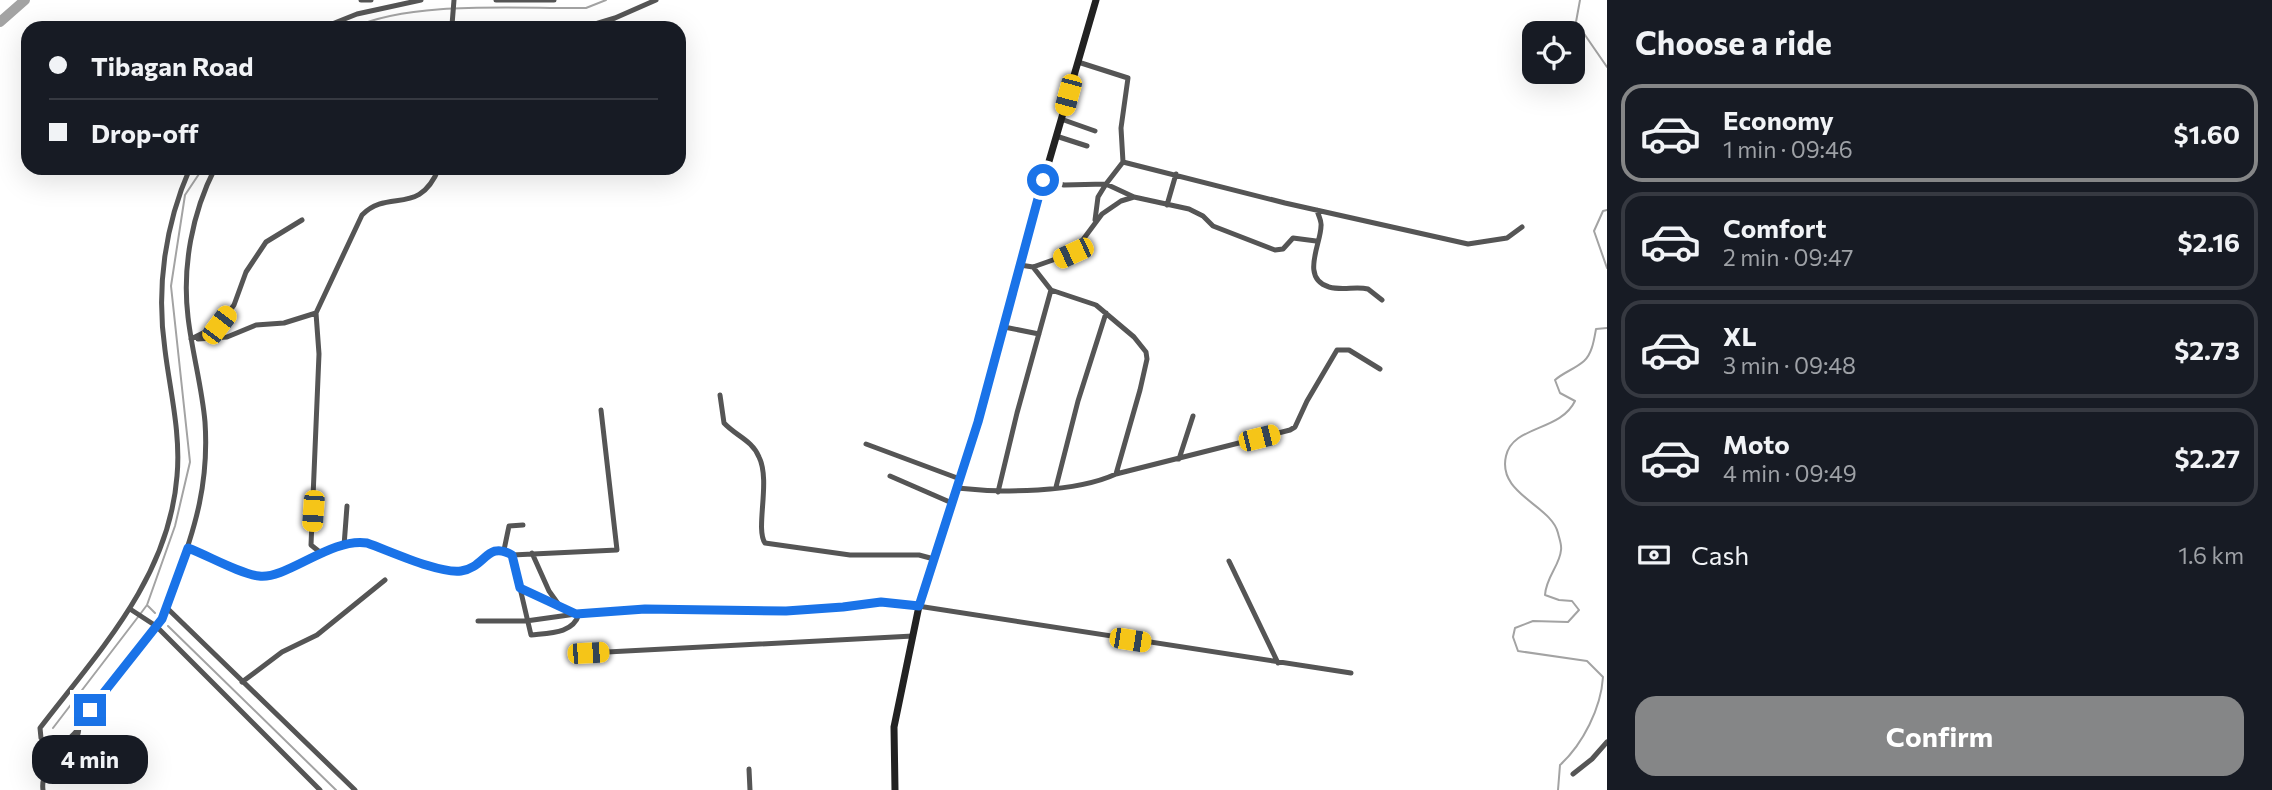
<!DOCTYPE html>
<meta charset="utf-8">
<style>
:root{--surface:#171b24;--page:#20242c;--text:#f1f3f6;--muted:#9ea1a6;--line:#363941;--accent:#858687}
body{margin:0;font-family:Commissioner,sans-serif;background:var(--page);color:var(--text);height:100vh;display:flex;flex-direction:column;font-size:26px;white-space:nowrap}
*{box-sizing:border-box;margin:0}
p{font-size:23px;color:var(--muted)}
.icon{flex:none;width:38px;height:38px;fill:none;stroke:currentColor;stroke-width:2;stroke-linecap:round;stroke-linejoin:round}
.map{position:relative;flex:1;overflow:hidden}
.panel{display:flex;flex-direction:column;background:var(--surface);width:665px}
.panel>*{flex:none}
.top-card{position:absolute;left:21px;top:21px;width:665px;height:154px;border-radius:21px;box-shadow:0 7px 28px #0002;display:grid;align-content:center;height:154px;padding:0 28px;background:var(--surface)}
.controls{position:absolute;left:1522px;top:21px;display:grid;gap:14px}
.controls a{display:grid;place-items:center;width:63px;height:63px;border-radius:14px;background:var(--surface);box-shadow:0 7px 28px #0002;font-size:35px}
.end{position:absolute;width:32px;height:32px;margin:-16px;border:9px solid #1a73e8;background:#fff;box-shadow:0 0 0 4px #fff}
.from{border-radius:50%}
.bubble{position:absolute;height:49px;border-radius:21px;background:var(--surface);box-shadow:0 7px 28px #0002;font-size:23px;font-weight:700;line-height:49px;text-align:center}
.car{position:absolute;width:21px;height:42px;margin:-21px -10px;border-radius:9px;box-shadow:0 0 5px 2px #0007;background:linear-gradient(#f5c518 24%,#345 0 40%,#f5c518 0 76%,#345 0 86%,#f5c518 0)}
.top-card b{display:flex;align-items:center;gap:24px;height:66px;font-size:26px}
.top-card b+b{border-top:2px solid var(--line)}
.top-card i{width:18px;height:18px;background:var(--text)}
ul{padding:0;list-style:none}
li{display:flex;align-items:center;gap:21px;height:98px;margin:0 14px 10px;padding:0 14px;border:4px solid var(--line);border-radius:21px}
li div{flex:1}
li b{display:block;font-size:26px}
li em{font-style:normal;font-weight:700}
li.current{border-color:var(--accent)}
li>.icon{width:63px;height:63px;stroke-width:1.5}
h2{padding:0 28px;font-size:32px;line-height:84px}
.pay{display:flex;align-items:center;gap:18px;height:77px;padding:0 28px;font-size:26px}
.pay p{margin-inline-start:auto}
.primary-button{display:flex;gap:14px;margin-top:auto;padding:14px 28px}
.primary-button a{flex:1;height:80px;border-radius:21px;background:var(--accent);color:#fff;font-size:28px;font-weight:700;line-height:80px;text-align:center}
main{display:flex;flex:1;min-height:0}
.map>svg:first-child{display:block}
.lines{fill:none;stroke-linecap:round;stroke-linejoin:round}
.stream{stroke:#a3a3a3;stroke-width:2}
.river{stroke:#a3a3a3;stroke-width:10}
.minor{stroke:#555;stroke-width:5}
.secondary{stroke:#222;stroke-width:7}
.route{stroke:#1a73e8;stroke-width:9}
</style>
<main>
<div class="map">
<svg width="1607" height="790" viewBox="0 0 1607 790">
<rect width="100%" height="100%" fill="#fff"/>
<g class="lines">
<path class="stream" d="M1580 0 1576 22 1607 67
M352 28C413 0 518 9 586 8L606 0
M1607 210 1603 211 1594 231 1607 268
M148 606 155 613
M141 613 147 605 175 526 190 462 171 286 185 195 203 168
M168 626 336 790
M53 728 138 617
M1558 790 1560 765C1583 744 1601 708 1603 677L1587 661 1518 651 1513 637 1515 628 1533 621 1568 622 1579 610 1572 601 1559 600 1545 595C1546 577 1560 565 1561 550 1562 545 1559 538 1558 533 1551 505 1497 494 1506 456 1513 425 1560 432 1575 401L1560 393 1555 380C1564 372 1575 369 1584 361 1592 354 1594 340 1596 329L1607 328"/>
<path class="river" d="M0 22 25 0"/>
<path class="minor" d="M361 0H371
M496 0H554
M452 25 454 0
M322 28 357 14 421 0
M402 28 417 25 531 28
M582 28 615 18 656 0
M1078 62 1128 78 1121 128 1123 162 1285 203 1468 244 1507 238 1522 227
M1061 119 1095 131
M1056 136 1087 146
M190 168C165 225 156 288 165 350 170 391 181 434 177 476 169 578 99 651 40 728L41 738 56 748C78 738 102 695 117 675 132 656 151 637 163 617 169 606 171 593 175 582 196 527 209 481 205 422 202 387 192 352 188 317 182 267 192 213 215 168
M1043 180 1064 185 1106 184 1123 162
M1167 205 1176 174
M1317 210C1318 215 1322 221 1321 226 1321 244 1300 278 1329 287 1343 291 1355 286 1368 289L1382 300
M1095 220 1098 197 1106 184 1134 197
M1020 265 1033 267 1073 253 1102 214 1121 201 1134 197 1189 209 1203 216 1213 226 1275 250 1283 249 1293 238 1316 241
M1033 267 1051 290 1096 305 1134 337 1146 352 1147 359 1140 390 1116 474
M1004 327 1039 334
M191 339 219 325 234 305 246 272 266 242 302 220
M198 339 227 337 256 325 284 323 316 313
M720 395 724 423C736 436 752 440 759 457 771 481 755 529 765 543L850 555H919L934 559
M866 444 960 479
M1179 459 1193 416
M890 476 952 503
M1056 487 1078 401 1106 313
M957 488C1002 493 1075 493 1116 474L1290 430 1295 427 1307 401 1337 350H1349L1380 369
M998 492 1017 413 1051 290
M344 546 347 506
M188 548C207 555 240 574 259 576 286 580 331 538 367 543 390 551 439 574 461 571 485 568 487 540 512 555L520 588 576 614 645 609 786 611 892 602 1351 673
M504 550 509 526 523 525
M321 553 311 545 319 354 316 313 362 215C389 188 419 217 439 168
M532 553 549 591 559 605
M512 555 617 550 601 410
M1229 561 1278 663
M520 588 531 635C549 633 573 634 579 614
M167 608 355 790
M130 609 156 626 320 790
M478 621H526L576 614
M588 653 913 636
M242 682 282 652 317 635 385 580
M749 769 750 790
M1573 774 1592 759 1607 742
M43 790C39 761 77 759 79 727"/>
<path class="secondary" d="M895 790 894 727 919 606 978 422 1036 206 1096 0"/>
</g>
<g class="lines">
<path class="route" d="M90 710 162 619 188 548C207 555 240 574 259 576 286 580 331 537 367 543 390 551 439 574 461 571 485 568 487 540 512 555L520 588 576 614 645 609 786 611 843 607 881 602 919 606 978 422 1043 180"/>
</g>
</svg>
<div class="controls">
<a><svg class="icon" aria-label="locate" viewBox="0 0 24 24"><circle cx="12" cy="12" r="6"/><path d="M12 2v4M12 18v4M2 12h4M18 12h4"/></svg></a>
</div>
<i class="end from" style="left:1043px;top:180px"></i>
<i class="end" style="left:90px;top:710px"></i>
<div class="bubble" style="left:32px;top:735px;width:116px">4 min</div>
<i class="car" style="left:1068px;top:95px;rotate:195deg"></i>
<i class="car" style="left:1073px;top:253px;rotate:245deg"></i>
<i class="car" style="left:219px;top:325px;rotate:37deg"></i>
<i class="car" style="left:1259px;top:438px;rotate:76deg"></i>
<i class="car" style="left:313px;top:511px;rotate:184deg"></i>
<i class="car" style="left:1130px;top:640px;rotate:99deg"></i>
<i class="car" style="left:588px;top:653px;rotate:87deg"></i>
<div class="top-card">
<b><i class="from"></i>Tibagan Road</b>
<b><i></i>Drop-off</b>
</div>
</div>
<section class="panel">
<h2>Choose a ride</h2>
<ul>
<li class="current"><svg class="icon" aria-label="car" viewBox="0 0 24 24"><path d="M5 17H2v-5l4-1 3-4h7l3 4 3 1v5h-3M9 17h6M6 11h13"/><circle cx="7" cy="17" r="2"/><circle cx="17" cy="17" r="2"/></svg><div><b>Economy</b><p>1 min · 09:46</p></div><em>$1.60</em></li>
<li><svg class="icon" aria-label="car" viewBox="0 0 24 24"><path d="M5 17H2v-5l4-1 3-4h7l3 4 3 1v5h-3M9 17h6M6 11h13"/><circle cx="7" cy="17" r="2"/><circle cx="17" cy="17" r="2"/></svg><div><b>Comfort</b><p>2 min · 09:47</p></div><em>$2.16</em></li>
<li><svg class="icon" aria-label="car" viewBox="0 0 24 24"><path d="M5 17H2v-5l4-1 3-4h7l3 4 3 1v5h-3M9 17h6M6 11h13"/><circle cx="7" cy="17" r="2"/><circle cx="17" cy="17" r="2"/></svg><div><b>XL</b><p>3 min · 09:48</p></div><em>$2.73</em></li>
<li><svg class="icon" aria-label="car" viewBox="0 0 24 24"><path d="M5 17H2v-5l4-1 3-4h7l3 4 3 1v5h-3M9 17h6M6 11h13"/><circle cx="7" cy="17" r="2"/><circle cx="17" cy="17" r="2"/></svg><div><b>Moto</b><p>4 min · 09:49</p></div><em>$2.27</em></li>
</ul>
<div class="pay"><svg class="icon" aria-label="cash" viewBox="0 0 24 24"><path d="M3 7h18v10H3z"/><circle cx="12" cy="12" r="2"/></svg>Cash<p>1.6 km</p></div>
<div class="primary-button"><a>Confirm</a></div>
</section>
</main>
